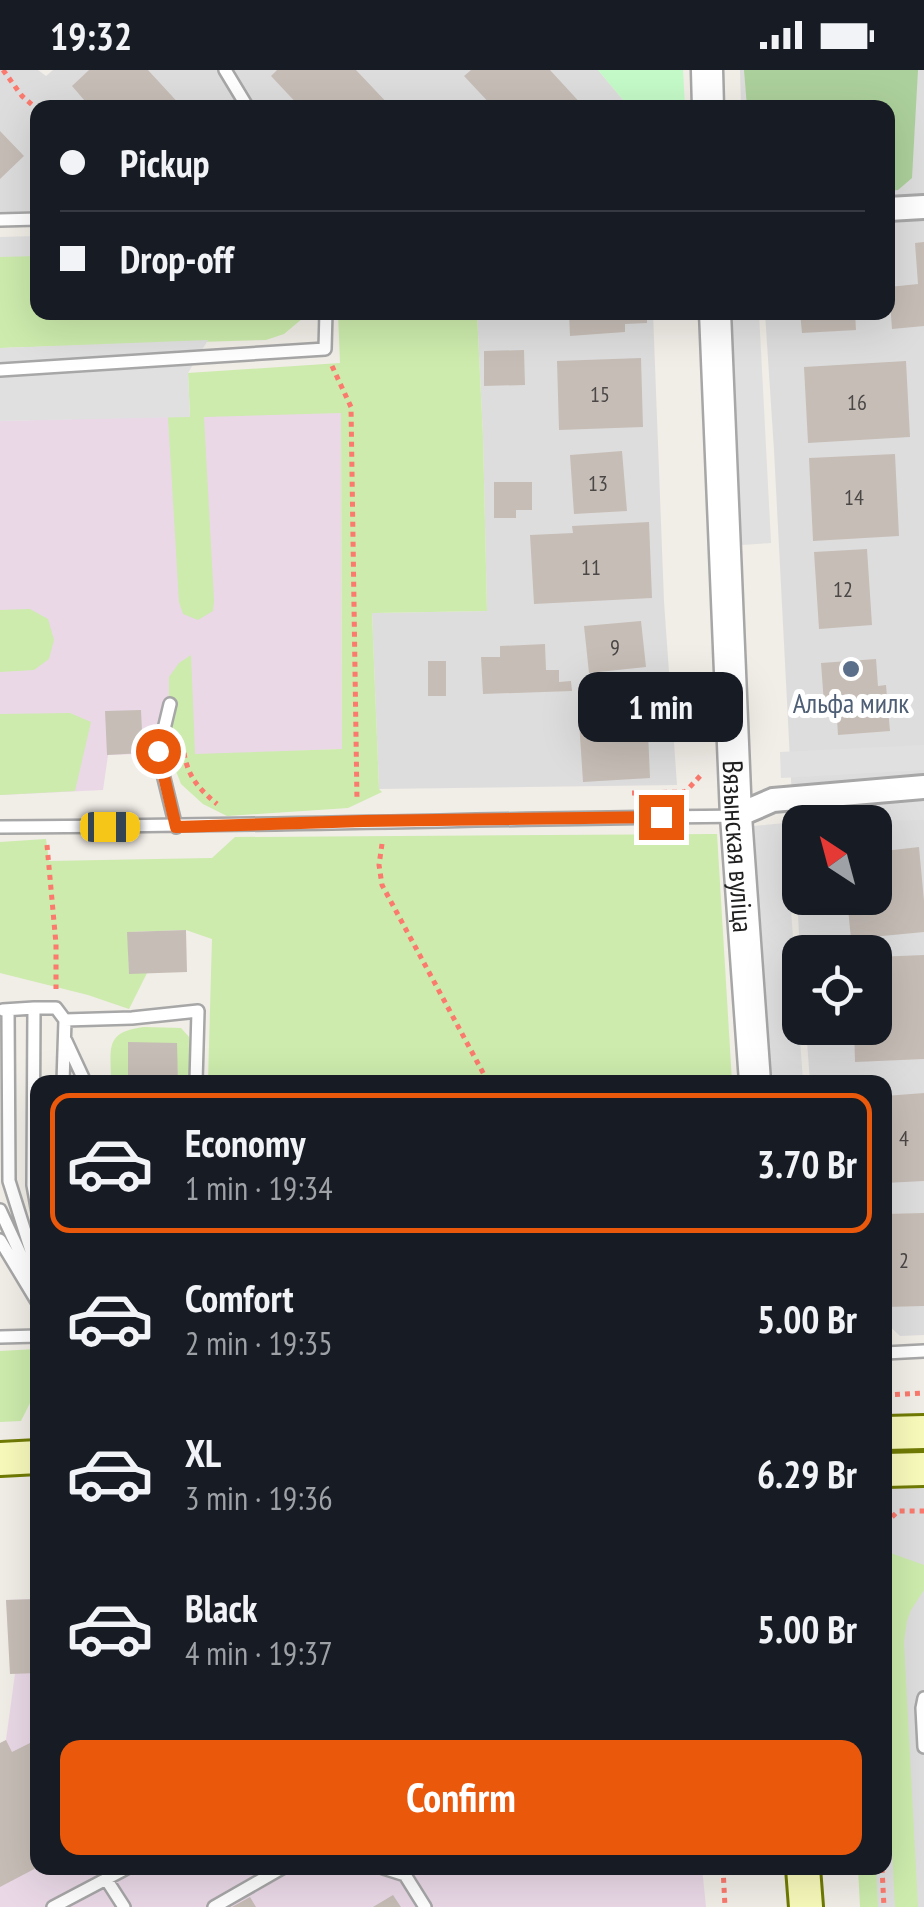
<!DOCTYPE html>
<html lang="en">
<head>
<meta charset="utf-8">
<style>
	body { margin:0; font-family:"PT Sans Narrow",sans-serif; background:#242831; color:#f1f3f6; height:100vh; display:flex; flex-direction:column; font-size:38px; white-space:nowrap }
	* { box-sizing:border-box; margin:0 }
	p { font-size:32px; color:#9ea1a6 }
	.icon { flex:none; width:55px; height:55px; fill:none; stroke:currentColor; stroke-width:2; stroke-linecap:round; stroke-linejoin:round }
	.map { position:relative; flex:1; overflow:hidden }
	.side { position:absolute; left:30px; top:1005px; width:862px; height:800px; display:flex; flex-direction:column; background:#171b24; border-radius:20px; box-shadow:0 10px 40px #0002 }
	.side>* { flex:none }
	.hud { position:absolute; left:30px; top:30px; width:865px; height:220px; border-radius:20px; box-shadow:0 10px 40px #0002; display:grid; align-content:center; height:220px; padding:0 30px; background:#171b24 }
	.needle { width:65px; rotate:324deg }
	.controls { position:absolute; left:782px; top:735px; display:grid; gap:20px }
	.controls a { display:grid; place-items:center; width:110px; height:110px; border-radius:20px; background:#171b24; box-shadow:0 10px 40px #0002; font-size:50px }
	.end { position:absolute; width:45px; height:45px; margin:-22px; border:12px solid #ea580c; background:#fff; box-shadow:0 0 0 5px #fff }
	.from { border-radius:50% }
	.bubble { position:absolute; height:70px; border-radius:20px; background:#171b24; box-shadow:0 10px 40px #0002; font-size:32px; font-weight:700; line-height:70px; text-align:center }
	.car { position:absolute; width:30px; height:60px; margin:-30px -15px; border-radius:12px; box-shadow:0 0 8px 2px #0007; background:linear-gradient(#f5c518 24%,#345 0 40%,#f5c518 0 76%,#345 0 86%,#f5c518 0) }
	.hud b { display:flex; align-items:center; gap:35px; height:95px; font-size:38px }
	.hud b+b { border-top:2px solid #363941 }
	.hud i { width:25px; height:25px; background:#f1f3f6 }
	ul { padding:18px 0 0; list-style:none }
	li { display:flex; align-items:center; gap:30px; height:140px; margin:0 20px 15px; padding:0 10px; border:5px solid transparent; border-radius:20px }
	li div { flex:1 }
	li b { display:block; font-size:38px }
	li em { font-style:normal; font-weight:700 }
	li.current { border-color:#ea580c }
	li>.icon { width:90px; height:90px; stroke-width:1.5 }
	.cta { display:flex; gap:20px; margin-top:auto; padding:20px 30px }
	.cta a { flex:1; height:115px; border-radius:20px; background:#ea580c; color:#fff; font-size:40px; font-weight:700; line-height:115px; text-align:center }
	.status { display:flex; justify-content:space-between; align-items:center; height:70px; padding:0 50px; background:#171b24; direction:ltr }
	.status svg { height:28px; fill:currentColor }
	.map>svg:first-child { display:block }
	.residential { fill:#dedddd; fill-rule:evenodd }
	.industrial { fill:#ead8e7 }
	.grass { fill:#ccebac }
	.forest { fill:#acd09b }
	.park { fill:#c4fac7 }
	.parking { fill:#e0e0e0 }
	.building { fill:#c6bdb6 }
	.lines { fill:none; stroke-linecap:round; stroke-linejoin:round }
	.service-casing { stroke:#a7a7a7; stroke-width:16 }
	.minor-casing { stroke:#a7a7a7; stroke-width:28 }
	.tertiary-casing { stroke:#a7a7a7; stroke-width:35 }
	.secondary-casing { stroke:#707b04; stroke-width:38 }
	.path { stroke:#fb796d; stroke-width:5; stroke-dasharray:5 5; stroke-linecap:butt }
	.service { stroke:#fff; stroke-width:11 }
	.minor { stroke:#fff; stroke-width:22 }
	.tertiary { stroke:#fff; stroke-width:30 }
	.secondary { stroke:#f8fabb; stroke-width:32 }
	.route { stroke:#ea580c; stroke-width:12 }
	.service-dot { fill:#5c6f8a; stroke:#fff; stroke-width:4 }
	.labels { text-anchor:middle; dominant-baseline:central; stroke-width:10; stroke-linejoin:round; paint-order:stroke }
	.number-label { font-size:22px; fill:#4a4746 }
	.service-label { font-size:28px; fill:#4e5e75; stroke:#fff }
	.street-label { font-size:28px; fill:#202020; stroke:#fff }
</style>
</head>
<body>
<div class="status"><b>19:32</b><svg viewBox="0 0 49 12"><path d="M0 12V9h3v3zM5 12V6h3v6zM10 12V3h3v9zM15 12V0h3v12zM26 1h20v11H26zM47 4h2v5h-2z"/></svg></div>
<div class="map">
<svg width="924" height="1837" viewBox="0 0 924 1837">
	<rect width="100%" height="100%" fill="#f1ede7"/>
	<path class="residential" d="M0 0H38L46 6 53 0H598L629 37 38 38 37 144 0 147Z
		M740 0H924V1265L900 1266 885 1252V1012H810L806 958H875V882L800 883 774 380 765 243 888 242V38L741 37ZM800 752H875V828H800Z
		M477 243H653L664 532 677 715 379 719 372 543 487 541 483 367Z
		M924 1416V1837H861L859 1798H885V1417Z"/>
	<path class="industrial" d="M341 342 342 679 195 685 169 683 108 685 103 720 0 725V351Z
		M37 1529 38 1798H702L706 1837H0V1673L6 1670 15 1604 6 1530Z"/>
	<path class="grass" d="M37 185 38 242 304 243 303 248 284 264 266 270 0 278V186Z
		M338 243H477L483 367 487 541 372 543 379 719 382 722 348 738 227 746 203 734 181 714 169 683V607L179 593 191 585 195 684 342 679 341 343 204 347 214 531 213 541 198 550 183 544 179 532 168 347H190L188 303 340 293Z
		M30 539 48 549 54 570 49 589 34 600 0 602V540Z
		M70 643 91 652 75 721 0 725V644Z
		M717 764 732 1012H208L212 869 186 860 128 862 129 903H147L129 939 88 925 0 903V772L46 769 49 791 212 788 235 767Z
		M144 957 181 958 189 967 193 1012H178L176 973H128V1012H111C111 978 104 962 144 957Z
		M37 1279V1319L21 1351 0 1352V1281Z
		M885 1481 924 1495V1520L911 1540 907 1551 904 1572 918 1837H895L885 1640Z
		M858 1798H876L878 1837H860Z"/>
	<path class="forest" d="M744 0H918L912 108 898 120 888 121V38L747 37Z"/>
	<path class="park" d="M598 0H683L685 37H629Z"/>
	<path class="parking" d="M37 166V186L0 187V167Z
		M729 243H759L771 473 741 475Z
		M208 270 188 303 190 347 0 351V278Z
		M924 675V700L781 708 780 682Z
		M924 731V750L802 752 801 737Z
		M785 753 803 1012H772L754 756Z"/>
	<path class="building" d="M89 0H148L183 38H91L72 16Z
		M277 0H356L392 38H301L271 6Z
		M471 0H550L585 38H494L464 6Z
		M0 61 24 86 0 109Z
		M924 172V256L892 259 889 217 918 214 915 173Z
		M569 242H647V253L625 254V262L570 266Z
		M800 242H855L856 260 802 263Z
		M524 280 525 315 484 316V281Z
		M641 288 643 357 559 360 557 291Z
		M906 291 910 367 808 373 804 297Z
		M622 381 627 441 574 444 570 385Z
		M895 384 899 466 813 471 809 388Z
		M494 412H532V440H516V448H494Z
		M649 452 652 528 534 534 530 465 573 463 572 456Z
		M867 479 872 555 819 559 814 482Z
		M641 551 646 597 589 603 584 556Z
		M545 574 546 600H559V612L571 611 572 621 483 624 481 587H500V576Z
		M876 589 878 616 886 615 890 661 838 665 836 634H824L821 593Z
		M428 591H446V626H428Z
		M629 633 630 663 648 662 650 708 583 712 578 636Z
		M141 640 143 683 107 685 105 641Z
		M919 777 924 831V862L851 869 847 828H875V782Z
		M186 860 187 902 129 904 127 862Z
		M924 885V989L855 992 854 958H875V887Z
		M128 972 177 973 178 1012H128Z
		M924 1023V1111L885 1113V1026Z
		M924 1143V1236L885 1237V1144Z
		M38 1529V1603L10 1604 6 1530Z
		M38 1669V1797L0 1817V1673L6 1670 12 1682Z
		M393 1825 401 1837H373Z
		M250 1827 256 1837H232Z"/>
	<g class="lines">
		<g class="service-casing">
			<path id="service" d="M225 0 248 38
				M0 150 38 149
				M0 300 325 279 326 242
				M170 634 158 684 176 757
				M0 757C245 756 490 749 736 746
				M34 938H56L65 950 63 1012
				M3 940 34 938 33 1115 38 1143
				M8 940 9 1111 38 1203
				M65 950 132 948 198 941 196 1012
				M66 971 85 1012
				M0 1140 38 1222
				M0 1170 38 1233
				M0 1267 38 1266
				M885 1283 924 1281
				M924 1628 922 1638 924 1677
				M383 1798 405 1805 425 1837
				M108 1806 106 1809 124 1837
				M53 1837 127 1798
				M214 1837 282 1798"/>
		</g>
		<g class="minor-casing">
			<path id="minor" d="M888 139 924 137
				M736 746 773 730 924 717"/>
		</g>
		<g class="tertiary-casing">
			<g id="tertiary">
				<path d="M707 0 708 38"/>
				<path id="s1" d="M715 242 736 746 755 1012"/>
			</g>
		</g>
		<g class="secondary-casing">
			<path id="secondary" d="M885 1363 924 1362
				M0 1389 38 1387
				M885 1400 924 1399
				M803 1798 806 1837"/>
		</g>
		<path class="path" d="M3 0 22 26 38 40
			M464 35 466 38
			M332 296 351 337 357 731
			M184 683C188 707 199 719 217 734
			M632 723 685 722 703 703
			M382 774 379 795 382 815 488 1012
			M47 775 56 874V919
			M885 1325 924 1323
			M885 1454 898 1441H924
			M723 1798 725 1837
			M882 1798 884 1837"/>
		<use href="#service" class="service"/>
		<use href="#minor" class="minor"/>
		<use href="#tertiary" class="tertiary"/>
		<use href="#secondary" class="secondary"/>
	</g>
	<g class="lines">
		<path class="route" d="M158 681 176 757 364 751 661 747"/>
	</g>
	<circle class="service-dot" cx="851" cy="599" r="10"/>
	<g class="labels">
		<g class="number-label">
			<text x="600" y="324">15</text>
			<text x="857" y="332">16</text>
			<text x="598" y="413">13</text>
			<text x="854" y="427">14</text>
			<text x="591" y="497">11</text>
			<text x="843" y="519">12</text>
			<text x="615" y="577">9</text>
			<text x="904" y="1068">4</text>
			<text x="904" y="1190">2</text>
		</g>
		<g class="service-label">
			<text x="851" y="632">Альфа милк</text>
		</g>
		<g class="street-label">
			<text stroke="none"><textPath href="#s1" startOffset="535">Вязынская вуліца</textPath></text>
		</g>
	</g>
</svg>
<div class="controls">
<a><svg class="needle" viewBox="-14 -14 28 28"><path d="M0-13l5 13h-10z" fill="#e53935"/><path d="M0 13l5-13h-10z" fill="#9ea1a6"/></svg></a>
<a><svg class="icon" aria-label="locate" viewBox="0 0 24 24"><circle cx="12" cy="12" r="6"/><path d="M12 2v4M12 18v4M2 12h4M18 12h4"/></svg></a>
</div>
<i class="end from" style="left:158px;top:681px"></i>
<i class="end" style="left:661px;top:747px"></i>
<div class="bubble" style="left:578px;top:602px;width:165px">1 min</div>
<i class="car" style="left:110px;top:757px;rotate:90deg"></i>
<div class="hud">
<b><i class="from"></i>Pickup</b>
<b><i></i>Drop-off</b>
</div>
<section class="side">
<ul>
<li class="current"><svg class="icon" aria-label="car" viewBox="0 0 24 24"><path d="M5 17H2v-5l4-1 3-4h7l3 4 3 1v5h-3M9 17h6M6 11h13"/><circle cx="7" cy="17" r="2"/><circle cx="17" cy="17" r="2"/></svg><div><b>Economy</b><p>1 min · 19:34</p></div><em>3.70 Br</em></li>
<li><svg class="icon" aria-label="car" viewBox="0 0 24 24"><path d="M5 17H2v-5l4-1 3-4h7l3 4 3 1v5h-3M9 17h6M6 11h13"/><circle cx="7" cy="17" r="2"/><circle cx="17" cy="17" r="2"/></svg><div><b>Comfort</b><p>2 min · 19:35</p></div><em>5.00 Br</em></li>
<li><svg class="icon" aria-label="car" viewBox="0 0 24 24"><path d="M5 17H2v-5l4-1 3-4h7l3 4 3 1v5h-3M9 17h6M6 11h13"/><circle cx="7" cy="17" r="2"/><circle cx="17" cy="17" r="2"/></svg><div><b>XL</b><p>3 min · 19:36</p></div><em>6.29 Br</em></li>
<li><svg class="icon" aria-label="car" viewBox="0 0 24 24"><path d="M5 17H2v-5l4-1 3-4h7l3 4 3 1v5h-3M9 17h6M6 11h13"/><circle cx="7" cy="17" r="2"/><circle cx="17" cy="17" r="2"/></svg><div><b>Black</b><p>4 min · 19:37</p></div><em>5.00 Br</em></li>
</ul>
<div class="cta"><a>Confirm</a></div>
</section>
</div>
</body>
</html>
